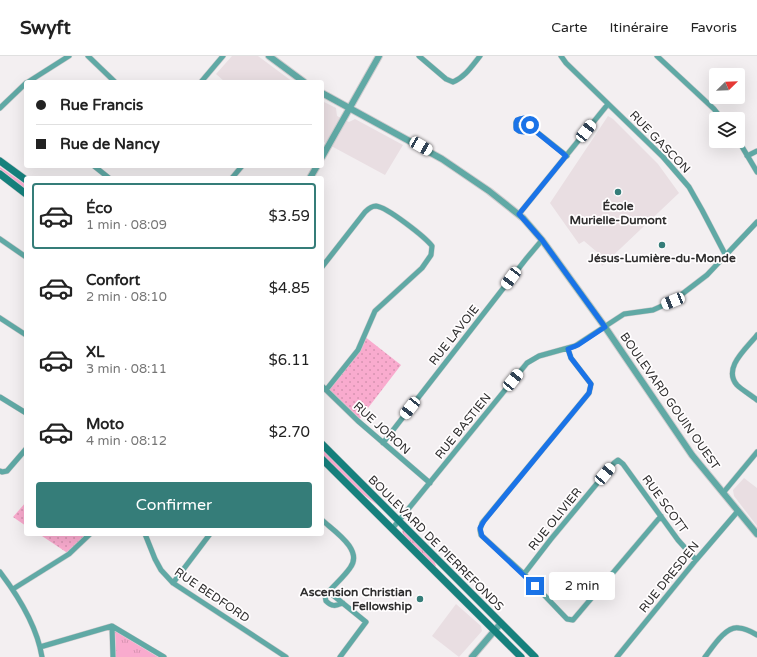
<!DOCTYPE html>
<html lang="fr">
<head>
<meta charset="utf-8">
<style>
	body { margin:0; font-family:"Varela Round",sans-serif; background:#f6f6f6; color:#222; height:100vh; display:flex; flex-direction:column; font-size:15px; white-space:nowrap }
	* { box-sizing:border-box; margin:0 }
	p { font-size:13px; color:#767676 }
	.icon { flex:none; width:22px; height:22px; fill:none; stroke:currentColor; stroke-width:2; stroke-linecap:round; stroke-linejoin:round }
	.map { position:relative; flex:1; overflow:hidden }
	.side { position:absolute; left:24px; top:120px; width:300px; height:360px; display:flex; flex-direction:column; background:#fff; border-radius:4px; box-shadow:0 4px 16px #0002 }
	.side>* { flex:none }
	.banner { position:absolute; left:24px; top:24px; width:300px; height:88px; border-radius:4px; box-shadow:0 4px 16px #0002; display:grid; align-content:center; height:88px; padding:0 12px; background:#fff }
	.needle { width:26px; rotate:67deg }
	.tools { position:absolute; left:709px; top:12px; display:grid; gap:8px }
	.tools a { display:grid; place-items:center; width:36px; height:36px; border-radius:4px; background:#fff; box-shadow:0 4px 16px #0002; font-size:20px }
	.end { position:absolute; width:18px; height:18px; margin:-9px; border:5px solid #1a73e8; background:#fff; box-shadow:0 0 0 2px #fff }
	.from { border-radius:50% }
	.bubble { position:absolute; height:28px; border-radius:4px; background:#fff; box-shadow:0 4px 16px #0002; font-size:13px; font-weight:600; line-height:28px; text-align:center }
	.car { position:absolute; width:12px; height:24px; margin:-12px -6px; border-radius:5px; box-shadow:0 0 3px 1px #0007; background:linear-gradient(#fff 24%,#345 0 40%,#fff 0 76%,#345 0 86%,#fff 0) }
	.banner b { display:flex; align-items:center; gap:14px; height:38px; font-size:15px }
	.banner b+b { border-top:1px solid #e0e0e0 }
	.banner i { width:10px; height:10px; background:#222 }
	ul { padding:7px 0 0; list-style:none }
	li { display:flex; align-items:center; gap:12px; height:66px; margin:0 8px 6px; padding:0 4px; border:2px solid transparent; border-radius:4px }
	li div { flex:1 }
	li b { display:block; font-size:15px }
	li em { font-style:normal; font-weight:600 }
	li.on { border-color:#357d79 }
	li>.icon { width:36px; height:36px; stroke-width:1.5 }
	.primary-button { display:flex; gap:8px; margin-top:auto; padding:8px 12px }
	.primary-button a { flex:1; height:46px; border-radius:4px; background:#357d79; color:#fff; font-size:16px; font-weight:600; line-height:46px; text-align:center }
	header { display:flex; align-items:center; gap:24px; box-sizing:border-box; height:56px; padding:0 20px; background:#fff; border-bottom:1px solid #e0e0e0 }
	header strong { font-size:19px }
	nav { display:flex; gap:22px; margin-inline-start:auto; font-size:14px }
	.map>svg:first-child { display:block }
	.built { fill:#e9dee2 }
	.grass { fill:url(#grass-tufts) }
	.park { fill:url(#park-dots) }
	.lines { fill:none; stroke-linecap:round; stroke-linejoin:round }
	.minor-casing { stroke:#d0ccce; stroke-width:6 }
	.tertiary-casing { stroke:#d0ccce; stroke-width:8 }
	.secondary-casing { stroke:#d0ccce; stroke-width:8 }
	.minor { stroke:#60a9a5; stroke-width:5 }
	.tertiary { stroke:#60a9a5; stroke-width:6 }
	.secondary { stroke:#16817d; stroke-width:7 }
	.route { stroke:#1a73e8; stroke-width:5 }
	.poi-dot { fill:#357d79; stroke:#fffdfe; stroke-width:1.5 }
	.labels { text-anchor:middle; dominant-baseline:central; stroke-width:3.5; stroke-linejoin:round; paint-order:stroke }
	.street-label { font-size:12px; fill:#2f2e2e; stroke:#fffdfe }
	.poi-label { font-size:12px; font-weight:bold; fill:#2f2e2e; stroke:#fffdfe }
</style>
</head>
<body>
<header>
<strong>Swyft</strong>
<nav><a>Carte</a><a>Itinéraire</a><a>Favoris</a></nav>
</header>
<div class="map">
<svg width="757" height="601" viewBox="0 0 757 601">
	<defs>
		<pattern id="grass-tufts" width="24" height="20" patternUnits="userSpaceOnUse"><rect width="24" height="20" fill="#f9abce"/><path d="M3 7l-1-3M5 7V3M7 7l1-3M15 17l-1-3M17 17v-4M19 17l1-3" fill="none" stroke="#d693b1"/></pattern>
		<pattern id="park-dots" width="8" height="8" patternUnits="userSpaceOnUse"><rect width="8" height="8" fill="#f9abce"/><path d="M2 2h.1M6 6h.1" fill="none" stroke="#d693b1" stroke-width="1.8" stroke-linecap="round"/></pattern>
	</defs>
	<rect width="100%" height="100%" fill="#f3eff1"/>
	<path class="built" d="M232 0H258L293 26H225L216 18Z
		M322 45 336 52 337 60 349 66 355 63 403 89 385 119 322 85Z
		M608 60 613 63 658 108 679 137 602 210 597 196 584 185 579 188 550 147Z
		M744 422 757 432V470L734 440 733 434Z
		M456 548 481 570 482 575 459 601 432 580Z"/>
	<path class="grass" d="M0 111 26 129V133L0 113Z
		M322 393 379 450 361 437 322 398Z
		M403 474 434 505 436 510 435 511 404 480 402 475Z
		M115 575 158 601H116Z"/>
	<path class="park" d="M364 280 401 309 358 365 326 334 358 294Z
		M26 446V470L13 461Z
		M39 478H90L69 498Z"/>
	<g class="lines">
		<g class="minor-casing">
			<path id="minor" d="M88 0 115 26
				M419 0 446 23 453 26C465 21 472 10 480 0
				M561 0 566 7 663 101 689 131 702 154 726 200
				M657 0 714 53 722 63
				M28 26 69 0
				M201 26 223 0
				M0 52 26 27
				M534 74 530 76 519 75 516 71V66L520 63H525L533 73 567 100
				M738 84 757 116
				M747 100 757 95
				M94 110 109 122
				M232 122 242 110
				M519 158 608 48
				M0 183 26 201
				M322 211 365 156C368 153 371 150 376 150 387 151 425 181 432 190L431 199 422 212 375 255 358 294 326 334
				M0 262 26 279
				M757 279C747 292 722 312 737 329 742 334 751 339 757 344
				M568 293 571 302 591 328 589 337 482 467 480 474 481 479 524 518 567 563 573 564 661 460
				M322 330 358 365 430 427
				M0 341 26 357
				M383 387 526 203 542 184
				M0 415 2 416 7 415 26 393
				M723 437 757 396
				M322 464C334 475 364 494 350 512 343 522 333 530 325 540L326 545C332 551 335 550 343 547
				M392 473 527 307 539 300 575 290 624 258 653 254 673 245 707 219 757 166
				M145 478 155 503 161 514 173 527 286 601
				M0 516C19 541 37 570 42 601
				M524 518 551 483 614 407 618 404 623 408 678 484 696 504
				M173 527 210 478
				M13 533 69 498 90 478
				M329 536 366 566 340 601
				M112 570 113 601
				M40 591 112 570 164 601
				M617 601 696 504 738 455
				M705 601C712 592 726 569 739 572 745 572 752 576 757 579"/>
		</g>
		<g class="tertiary-casing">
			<path id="tertiary" d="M269 0 304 26
				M322 37 442 103 489 135 523 162 542 184 605 271 692 399 757 478
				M322 101 379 0
				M310 122 317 110
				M472 601 501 567"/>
		</g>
		<g class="secondary-casing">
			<path id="secondary" d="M0 105 26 124
				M0 118 26 138
				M322 388 535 601
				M322 403 521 601"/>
		</g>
		<use href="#minor" class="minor"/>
		<use href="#tertiary" class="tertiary"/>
		<use href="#secondary" class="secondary"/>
	</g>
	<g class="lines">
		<path class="route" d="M530 69 524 62 517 64 516 67V73C520 77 529 77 534 74L566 100 519 158 542 184 605 271 578 289 568 293 571 302 591 328 589 337 484 465 480 472 482 480 535 530"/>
	</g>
	<g class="poi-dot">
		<circle cx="618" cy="136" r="4"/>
		<circle cx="662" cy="189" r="4"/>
		<circle cx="420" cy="543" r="4"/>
	</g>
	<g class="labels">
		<g class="street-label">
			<text transform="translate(660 86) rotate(46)">RUE GASCON</text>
			<text transform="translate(454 279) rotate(-52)">RUE LAVOIE</text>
			<text transform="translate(670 345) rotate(55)">BOULEVARD GOUIN OUEST</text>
			<text transform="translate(463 370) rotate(-51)">RUE BASTIEN</text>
			<text transform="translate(382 372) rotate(42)">RUE JORON</text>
			<text transform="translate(665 448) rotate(54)">RUE SCOTT</text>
			<text transform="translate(555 463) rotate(-51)">RUE OLIVIER</text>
			<text transform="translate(436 487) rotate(45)">BOULEVARD DE PIERREFONDS</text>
			<text transform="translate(669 521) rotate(-51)">RUE DRESDEN</text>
			<text transform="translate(212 539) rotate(34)">RUE BEDFORD</text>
		</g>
		<g class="poi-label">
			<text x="618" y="150">École<tspan x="618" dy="14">Murielle-Dumont</tspan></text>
			<text x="662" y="202">Jésus-Lumière-du-Monde</text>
			<text x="412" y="536" text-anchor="end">Ascension Christian<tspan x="412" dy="14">Fellowship</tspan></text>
		</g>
	</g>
</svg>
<div class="tools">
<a><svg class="needle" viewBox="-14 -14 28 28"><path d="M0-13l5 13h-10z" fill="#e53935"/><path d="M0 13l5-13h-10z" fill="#767676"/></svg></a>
<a><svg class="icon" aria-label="layers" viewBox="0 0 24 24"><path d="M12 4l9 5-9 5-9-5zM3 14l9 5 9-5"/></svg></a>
</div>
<i class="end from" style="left:530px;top:69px"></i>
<i class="end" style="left:535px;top:530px"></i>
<div class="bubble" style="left:549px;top:516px;width:66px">2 min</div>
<i class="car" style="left:586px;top:75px;rotate:38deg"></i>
<i class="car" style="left:421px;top:90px;rotate:120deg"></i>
<i class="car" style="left:511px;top:222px;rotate:217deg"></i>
<i class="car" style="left:673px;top:245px;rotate:248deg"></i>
<i class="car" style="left:513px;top:324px;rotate:39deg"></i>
<i class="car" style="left:410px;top:352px;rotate:218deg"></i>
<i class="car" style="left:605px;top:418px;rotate:40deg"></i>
<div class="banner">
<b><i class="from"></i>Rue Francis</b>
<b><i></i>Rue de Nancy</b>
</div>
<section class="side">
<ul>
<li class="on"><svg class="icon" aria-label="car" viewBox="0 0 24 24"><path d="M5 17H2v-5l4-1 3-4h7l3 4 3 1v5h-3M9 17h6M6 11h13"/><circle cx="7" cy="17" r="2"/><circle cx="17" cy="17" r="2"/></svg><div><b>Éco</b><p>1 min · 08:09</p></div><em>$3.59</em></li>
<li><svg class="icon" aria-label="car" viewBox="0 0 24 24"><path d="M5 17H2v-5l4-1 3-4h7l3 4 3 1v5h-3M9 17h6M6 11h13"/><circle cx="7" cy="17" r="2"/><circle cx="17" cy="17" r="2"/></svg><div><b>Confort</b><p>2 min · 08:10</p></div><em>$4.85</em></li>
<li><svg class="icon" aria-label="car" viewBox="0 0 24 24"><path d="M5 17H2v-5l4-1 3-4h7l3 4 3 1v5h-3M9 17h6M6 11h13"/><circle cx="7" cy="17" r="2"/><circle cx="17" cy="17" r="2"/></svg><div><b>XL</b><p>3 min · 08:11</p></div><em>$6.11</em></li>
<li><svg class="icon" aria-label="car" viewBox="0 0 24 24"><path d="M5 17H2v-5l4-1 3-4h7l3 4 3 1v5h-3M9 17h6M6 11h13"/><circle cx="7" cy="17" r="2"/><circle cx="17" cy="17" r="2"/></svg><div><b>Moto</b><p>4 min · 08:12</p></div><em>$2.70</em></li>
</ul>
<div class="primary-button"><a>Confirmer</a></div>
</section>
</div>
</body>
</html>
